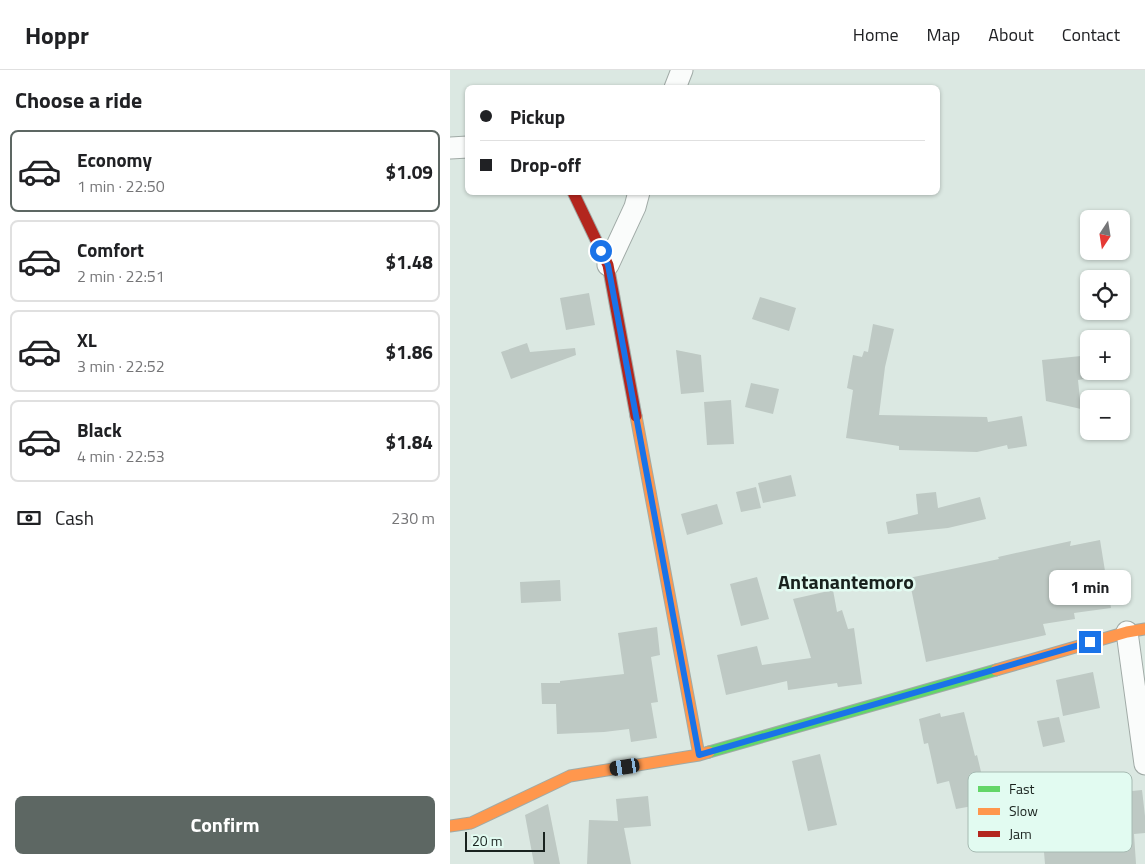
<!DOCTYPE html>
<html lang="en">
<head>
<meta charset="utf-8">
<style>
	body { margin:0; font-family:"Titillium Web",sans-serif; background:#f2f2f2; color:#202124; height:100vh; display:flex; flex-direction:column; font-size:19px; white-space:nowrap }
	* { box-sizing:border-box; margin:0 }
	p { font-size:16px; color:#757577 }
	.icon { flex:none; width:28px; height:28px; fill:none; stroke:currentColor; stroke-width:2; stroke-linecap:round; stroke-linejoin:round }
	.map { position:relative; flex:1; overflow:hidden }
	.panel { display:flex; flex-direction:column; background:#fff; width:450px }
	.panel>* { flex:none }
	.top-card { position:absolute; left:15px; top:15px; width:475px; height:110px; border-radius:8px; box-shadow:0 1px 4px #0004; display:grid; align-content:center; height:110px; padding:0 15px; background:#fff }
	.needle { width:32px; rotate:192deg }
	.buttons { position:absolute; left:630px; top:140px; display:grid; gap:10px }
	.buttons a { display:grid; place-items:center; width:50px; height:50px; border-radius:8px; background:#fff; box-shadow:0 1px 4px #0004; font-size:25px }
	.scale { position:absolute; left:15px; bottom:12px; width:80px; box-sizing:border-box; padding-left:5px; border:2px solid #19221e; border-top:0; font-size:14px; line-height:18px; white-space:nowrap; color:#19221e; -webkit-text-stroke:4px #e2fbf1; paint-order:stroke }
	.end { position:absolute; width:22px; height:22px; margin:-11px; border:6px solid #1a73e8; background:#fff; box-shadow:0 0 0 2px #fff }
	.from { border-radius:50% }
	.bubble { position:absolute; height:35px; border-radius:8px; background:#fff; box-shadow:0 1px 4px #0004; font-size:16px; font-weight:700; line-height:35px; text-align:center }
	.car { position:absolute; width:15px; height:30px; margin:-15px -8px; border-radius:6px; box-shadow:0 0 4px 1px #0007; background:linear-gradient(#222 24%,#8ab4d8 0 40%,#222 0 76%,#8ab4d8 0 86%,#222 0) }
	.top-card b { display:flex; align-items:center; gap:18px; height:48px; font-size:19px }
	.top-card b+b { border-top:1px solid #e0e0e0 }
	.top-card i { width:12px; height:12px; background:#202124 }
	ul { padding:0; list-style:none }
	li { display:flex; align-items:center; gap:15px; height:82px; margin:0 10px 8px; padding:0 5px; border:2px solid #e0e0e0; border-radius:8px }
	li div { flex:1 }
	li b { display:block; font-size:19px }
	li em { font-style:normal; font-weight:700 }
	li.current { border-color:#5d6763 }
	li>.icon { width:45px; height:45px; stroke-width:1.5 }
	h2 { padding:0 15px; font-size:22px; line-height:60px }
	.pay { display:flex; align-items:center; gap:12px; height:55px; padding:0 15px; font-size:19px }
	.pay p { margin-inline-start:auto }
	.primary-button { display:flex; gap:10px; margin-top:auto; padding:10px 15px }
	.primary-button a { flex:1; height:58px; border-radius:8px; background:#5d6763; color:#fff; font-size:20px; font-weight:700; line-height:58px; text-align:center }
	header { display:flex; align-items:center; gap:30px; box-sizing:border-box; height:70px; padding:0 25px; background:#fff; border-bottom:1px solid #e0e0e0 }
	header strong { font-size:24px }
	nav { display:flex; gap:28px; margin-inline-start:auto; font-size:18px }
	main { display:flex; flex:1; min-height:0 }
	.map>svg:first-child { display:block }
	.building { fill:#bec9c4 }
	.lines { fill:none; stroke-linecap:round; stroke-linejoin:round }
	.street-casing { stroke:#a0aaa6; stroke-width:23 }
	.fast-casing { stroke:#a0aaa6; stroke-width:13 }
	.slow-casing { stroke:#a0aaa6; stroke-width:13 }
	.jam-casing { stroke:#a0aaa6; stroke-width:13 }
	.street { stroke:#fafcfb; stroke-width:21 }
	.fast { stroke:#63d668; stroke-width:11 }
	.slow { stroke:#ff974d; stroke-width:11 }
	.jam { stroke:#b3261e; stroke-width:11 }
	.route { stroke:#1a73e8; stroke-width:6 }
	.labels { text-anchor:middle; dominant-baseline:central; stroke-width:5; stroke-linejoin:round; paint-order:stroke }
	.district-label { font-size:20px; font-weight:bold; fill:#19221e; stroke:#e2fbf1 }
	.key { fill:#e2fbf1; stroke:#a6bab2; stroke-width:1 }
	.key-label { font-size:14px; fill:#19221e }
</style>
</head>
<body>
<header>
<strong>Hoppr</strong>
<nav><a>Home</a><a>Map</a><a>About</a><a>Contact</a></nav>
</header>
<main>
<section class="panel">
<h2>Choose a ride</h2>
<ul>
<li class="current"><svg class="icon" aria-label="car" viewBox="0 0 24 24"><path d="M5 17H2v-5l4-1 3-4h7l3 4 3 1v5h-3M9 17h6M6 11h13"/><circle cx="7" cy="17" r="2"/><circle cx="17" cy="17" r="2"/></svg><div><b>Economy</b><p>1 min · 22:50</p></div><em>$1.09</em></li>
<li><svg class="icon" aria-label="car" viewBox="0 0 24 24"><path d="M5 17H2v-5l4-1 3-4h7l3 4 3 1v5h-3M9 17h6M6 11h13"/><circle cx="7" cy="17" r="2"/><circle cx="17" cy="17" r="2"/></svg><div><b>Comfort</b><p>2 min · 22:51</p></div><em>$1.48</em></li>
<li><svg class="icon" aria-label="car" viewBox="0 0 24 24"><path d="M5 17H2v-5l4-1 3-4h7l3 4 3 1v5h-3M9 17h6M6 11h13"/><circle cx="7" cy="17" r="2"/><circle cx="17" cy="17" r="2"/></svg><div><b>XL</b><p>3 min · 22:52</p></div><em>$1.86</em></li>
<li><svg class="icon" aria-label="car" viewBox="0 0 24 24"><path d="M5 17H2v-5l4-1 3-4h7l3 4 3 1v5h-3M9 17h6M6 11h13"/><circle cx="7" cy="17" r="2"/><circle cx="17" cy="17" r="2"/></svg><div><b>Black</b><p>4 min · 22:53</p></div><em>$1.84</em></li>
</ul>
<div class="pay"><svg class="icon" aria-label="cash" viewBox="0 0 24 24"><path d="M3 7h18v10H3z"/><circle cx="12" cy="12" r="2"/></svg>Cash<p>230 m</p></div>
<div class="primary-button"><a>Confirm</a></div>
</section>
<div class="map">
<svg width="695" height="794" viewBox="0 0 695 794">
	<rect width="100%" height="100%" fill="#dbe8e2"/>
	<path class="building" d="M139 223 145 255 116 260 110 228Z
		M310 227 346 238 339 261 302 249Z
		M423 254 444 259 435 297 429 345 537 347 538 352 572 346 577 376 558 379 557 375 527 382 449 380V376L396 368 403 320 397 318 403 285 412 287 414 281 418 282Z
		M77 273 80 282 125 278 126 285 61 309 51 282Z
		M226 280 251 285 254 322 231 324Z
		M631 286 634 309 628 310 631 339 596 331 592 290Z
		M301 313 329 319 323 344 295 337Z
		M281 330 284 374 257 375 254 332Z
		M341 405 346 426 313 433 308 413Z
		M306 417 311 438 291 442 286 422Z
		M486 422 488 438 530 427 536 449 498 458 438 464 436 452 468 444 466 424Z
		M267 434 273 454 237 465 231 444Z
		M650 470 661 538 624 543 625 549 593 554 596 565 476 592 459 508 549 489 548 487 621 471 620 476Z
		M307 507 319 549 291 556 280 514Z
		M110 510 111 531 71 533 70 512Z
		M383 520 387 542 392 540 398 559 404 558 412 614 388 617 387 613 338 620 337 611 276 625 267 585 307 576 312 595 361 588 343 529Z
		M207 557 210 585 201 587 208 632 201 633 207 668 181 672 179 659 154 662 107 664 106 634H92L91 613H110V611L174 604 168 563Z
		M643 602 650 638 613 646 606 610Z
		M514 642 525 686 527 685 532 706 521 708 528 735 506 739 499 711 487 714 478 673 474 674 469 649 490 643 491 647Z
		M609 647 615 672 593 677 587 651Z
		M370 684 387 755 358 761 342 691Z
		M692 720 695 746V763L684 764 686 794H595L594 782 652 773 656 753 652 724Z
		M198 726 201 756 174 758 181 794H137L139 750 168 751 166 729Z
		M98 734 110 794H84L75 745Z"/>
	<g class="lines">
		<g class="street-casing">
			<path id="street" d="M225 18 232 0
				M0 78 18 77
				M158 195 185 137 189 122
				M677 562 695 694"/>
		</g>
		<g class="fast-casing">
			<path id="fast" d="M259 682 546 600"/>
		</g>
		<g class="slow-casing">
			<path id="slow" d="M186 346 249 685 259 682
				M546 600 677 562 695 559
				M0 756 21 753 120 706 249 685"/>
		</g>
		<g class="jam-casing">
			<path id="jam" d="M123 122 158 195 186 346"/>
		</g>
		<use href="#street" class="street"/>
		<use href="#fast" class="fast"/>
		<use href="#slow" class="slow"/>
		<use href="#jam" class="jam"/>
	</g>
	<g class="lines">
		<path class="route" d="M151 181 158 195 249 685 640 572"/>
	</g>
	<g class="labels">
		<g class="district-label">
			<text x="396" y="511">Antanantemoro</text>
		</g>
	</g>
	<rect x="518" y="702" width="164" height="80" rx="8" class="key"/>
	<rect x="528" y="716" width="22" height="6" fill="#63d668"/>
	<rect x="528" y="738" width="22" height="7" fill="#ff974d"/>
	<rect x="528" y="761" width="22" height="6" fill="#b3261e"/>
	<g class="key-label">
		<text x="559" y="724">Fast</text>
		<text x="559" y="746">Slow</text>
		<text x="559" y="769">Jam</text>
	</g>
</svg>
<div class="buttons">
<a><svg class="needle" viewBox="-14 -14 28 28"><path d="M0-13l5 13h-10z" fill="#e53935"/><path d="M0 13l5-13h-10z" fill="#757577"/></svg></a>
<a><svg class="icon" aria-label="locate" viewBox="0 0 24 24"><circle cx="12" cy="12" r="6"/><path d="M12 2v4M12 18v4M2 12h4M18 12h4"/></svg></a>
<a>+</a>
<a>−</a>
</div>
<div class="scale">20 m</div>
<i class="end from" style="left:151px;top:181px"></i>
<i class="end" style="left:640px;top:572px"></i>
<div class="bubble" style="left:599px;top:500px;width:82px">1 min</div>
<i class="car" style="left:175px;top:697px;rotate:261deg"></i>
<div class="top-card">
<b><i class="from"></i>Pickup</b>
<b><i></i>Drop-off</b>
</div>
</div>
</main>
</body>
</html>
